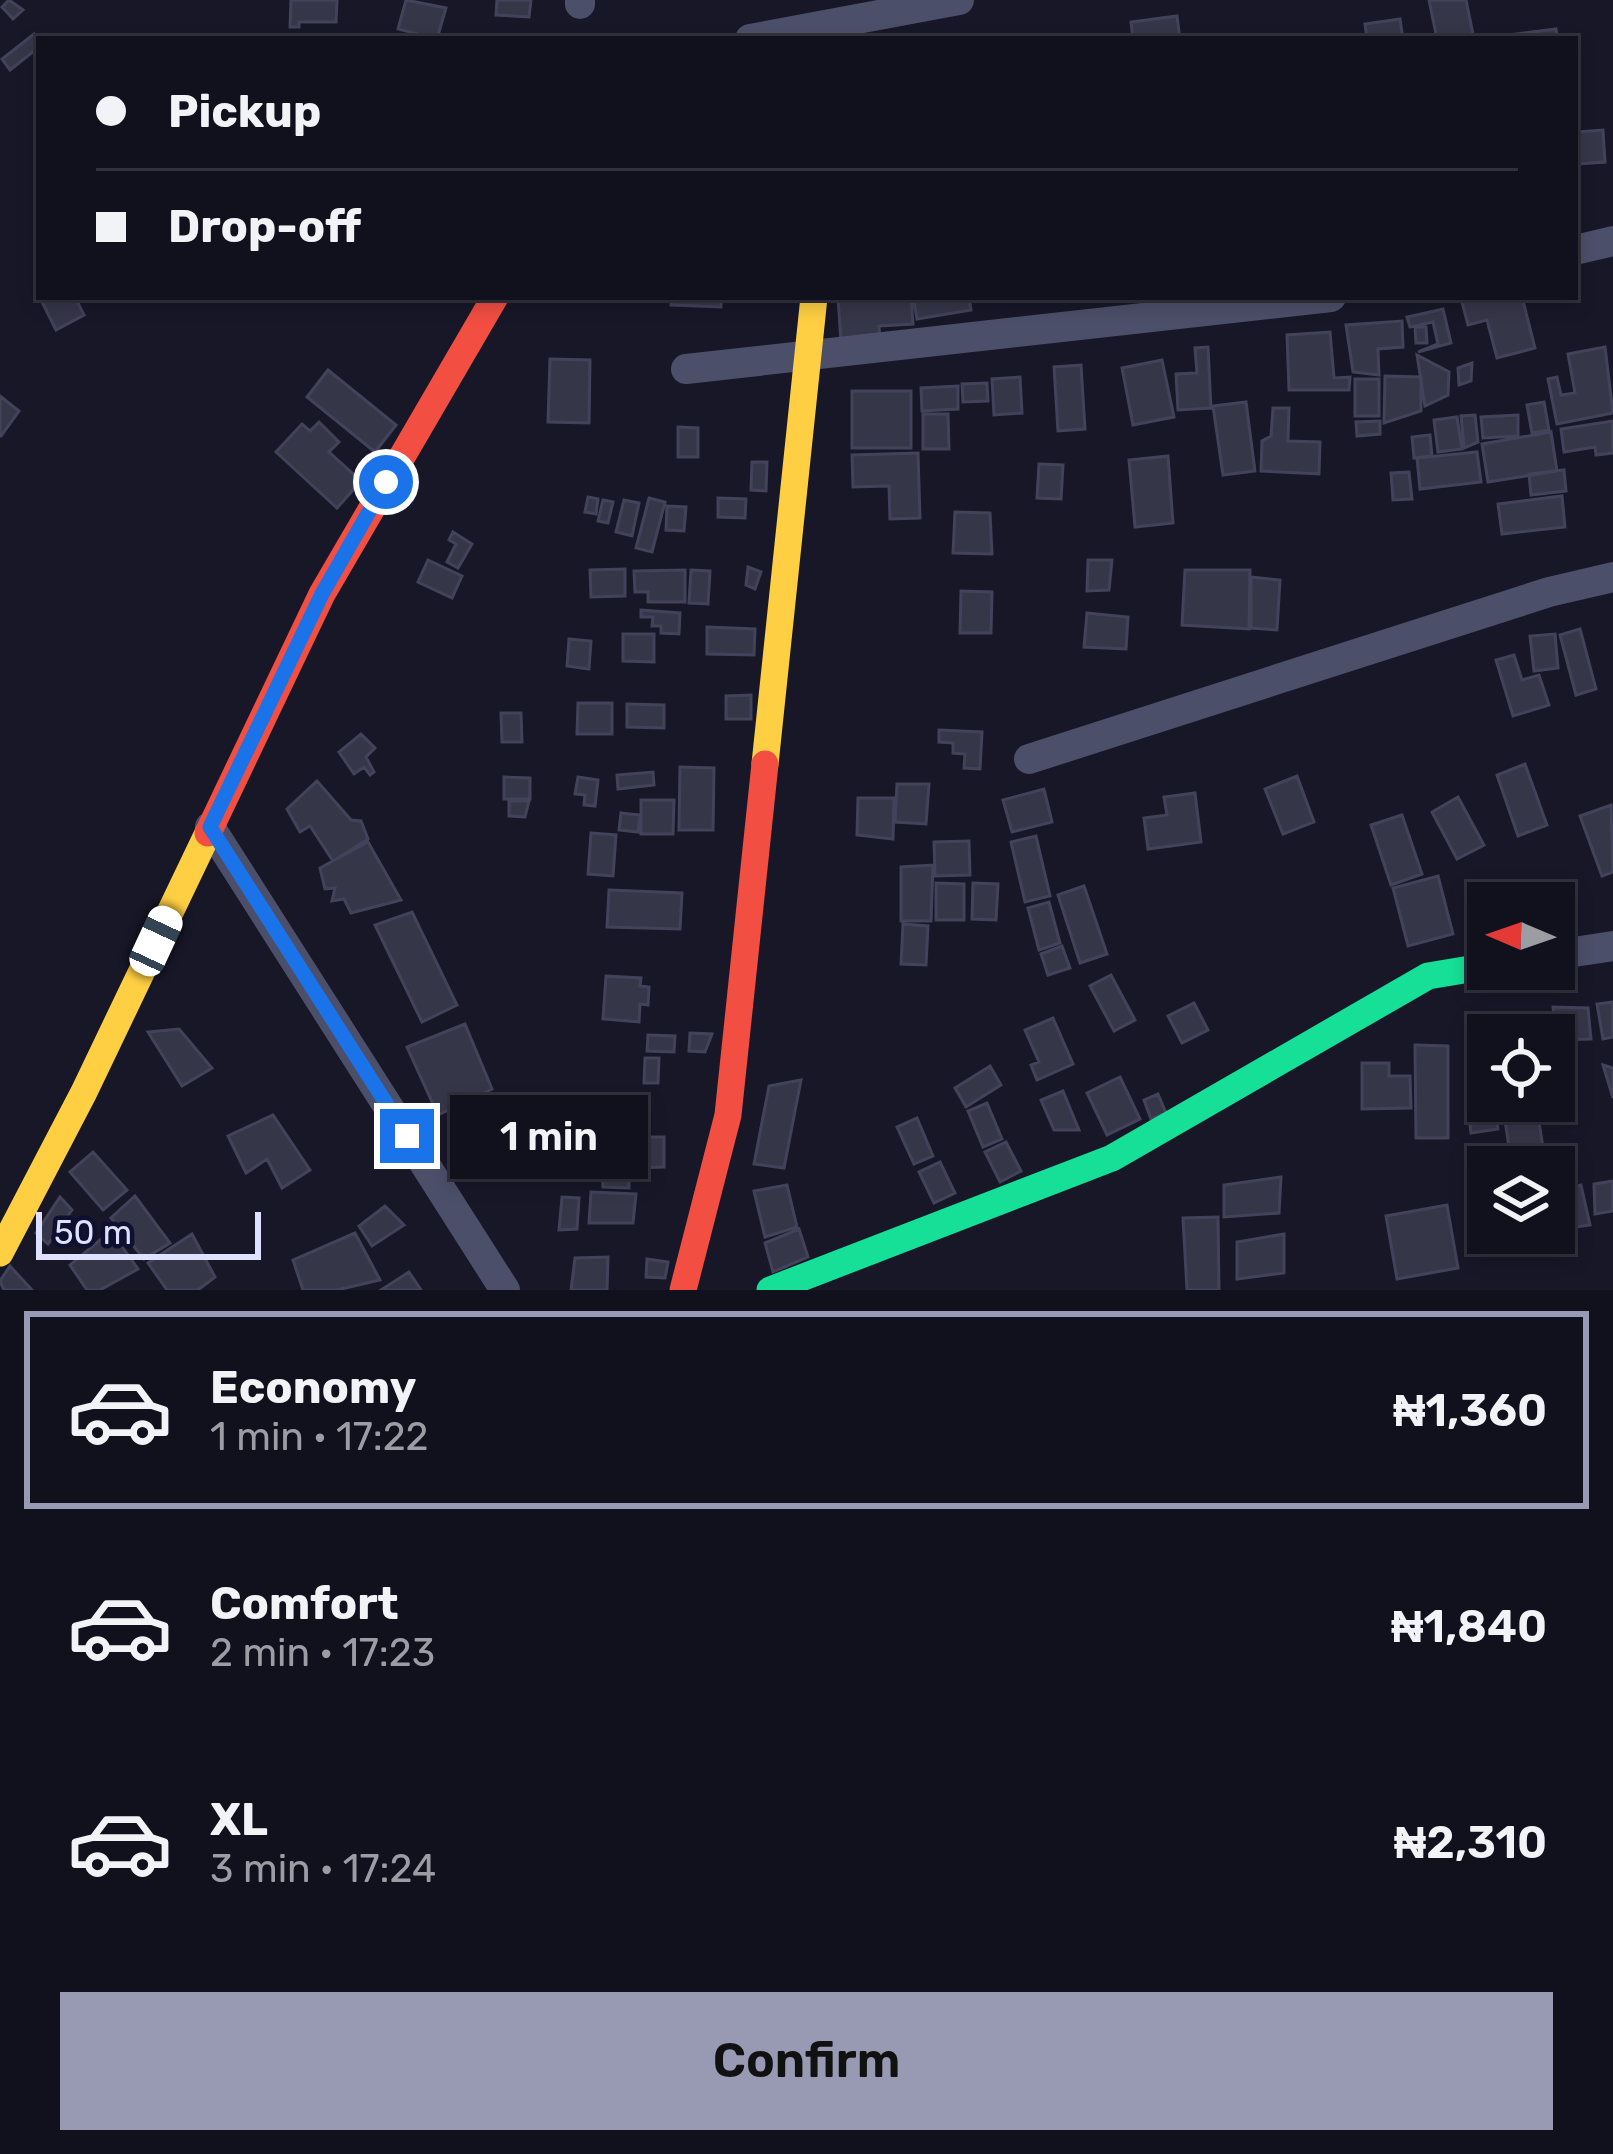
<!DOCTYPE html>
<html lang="en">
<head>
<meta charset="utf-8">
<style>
	body { margin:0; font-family:Rubik,sans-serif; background:#1e1f2b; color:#f1f3f6; height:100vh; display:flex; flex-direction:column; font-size:45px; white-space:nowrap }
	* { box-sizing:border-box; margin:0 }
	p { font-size:39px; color:#9c9da4 }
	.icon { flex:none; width:66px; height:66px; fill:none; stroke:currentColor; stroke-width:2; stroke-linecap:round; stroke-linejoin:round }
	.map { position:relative; height:1290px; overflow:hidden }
	.side { display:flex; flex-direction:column; background:#11111e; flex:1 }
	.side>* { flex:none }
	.guide { position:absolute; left:36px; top:36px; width:1542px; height:264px; border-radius:0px; box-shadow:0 6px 18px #0003,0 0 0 3px #30313c; display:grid; align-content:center; height:264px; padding:0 60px; background:#11111e }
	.needle { width:78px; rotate:272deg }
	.controls { position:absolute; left:1467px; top:882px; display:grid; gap:24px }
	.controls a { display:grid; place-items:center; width:108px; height:108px; border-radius:0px; background:#11111e; box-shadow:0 6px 18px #0003,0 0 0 3px #30313c; font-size:60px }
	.scale { position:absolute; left:36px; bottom:30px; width:225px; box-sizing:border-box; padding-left:12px; border:6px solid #dee1ff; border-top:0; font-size:33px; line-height:42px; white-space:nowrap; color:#dee1ff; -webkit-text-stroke:9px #0f1030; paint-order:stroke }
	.end { position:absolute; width:54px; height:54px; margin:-27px; border:15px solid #1a73e8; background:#fff; box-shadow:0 0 0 6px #fff }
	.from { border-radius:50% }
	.bubble { position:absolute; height:84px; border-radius:0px; background:#11111e; box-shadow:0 6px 18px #0003,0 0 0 3px #30313c; font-size:39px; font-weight:600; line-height:84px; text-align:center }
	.car { position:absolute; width:36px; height:72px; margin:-36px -18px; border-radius:15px; box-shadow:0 0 9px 3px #0007; background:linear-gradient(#fff 24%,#345 0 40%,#fff 0 76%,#345 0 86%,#fff 0) }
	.guide b { display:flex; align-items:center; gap:42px; height:114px; font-size:45px }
	.guide b+b { border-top:3px solid #30313c }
	.guide i { width:30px; height:30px; background:#f1f3f6 }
	ul { padding:21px 0 0; list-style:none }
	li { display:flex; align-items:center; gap:36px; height:198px; margin:0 24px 18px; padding:0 36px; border:6px solid transparent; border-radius:0px }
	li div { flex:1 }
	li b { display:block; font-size:45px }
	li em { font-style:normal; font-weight:600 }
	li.on { border-color:#989ab4 }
	li>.icon { width:108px; height:108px; stroke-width:1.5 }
	.cta { display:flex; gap:24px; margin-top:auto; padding:24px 60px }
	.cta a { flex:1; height:138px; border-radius:0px; background:#989ab4; color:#111; font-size:48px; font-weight:600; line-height:138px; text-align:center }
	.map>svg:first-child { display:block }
	.building { fill:#363649; stroke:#42435b; stroke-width:3 }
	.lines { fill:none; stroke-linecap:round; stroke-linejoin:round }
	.street { stroke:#4c4f69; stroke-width:30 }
	.fast { stroke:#16e098; stroke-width:27 }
	.slow { stroke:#ffcf43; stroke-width:27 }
	.jam { stroke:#f24e42; stroke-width:27 }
	.route { stroke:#1a73e8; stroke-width:15 }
</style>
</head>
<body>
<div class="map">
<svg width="1613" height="1290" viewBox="0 0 1613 1290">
	<rect width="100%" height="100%" fill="#171728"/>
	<path class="building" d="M9 0 23 10 13 19 2 7Z
		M291 0H337L336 22H299V27H290Z
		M406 0 446 8 437 39 398 29Z
		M497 0H531L529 17 496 15Z
		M1429 0H1466L1474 39H1437Z
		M1177 16 1180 39H1133L1131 22Z
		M1400 19 1403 39H1367L1365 24Z
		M1556 29 1558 39H1508V35Z
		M34 34 39 47 10 70 2 59Z
		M1603 130 1605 162 1579 164 1577 132Z
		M75 297 84 315 56 330 40 298Z
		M672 297H721V307L671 305Z
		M838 297H911L913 324 879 326 881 355 842 358Z
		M913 297H969L971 310 917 319Z
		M1482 297H1522L1535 348 1497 358 1487 320 1468 325 1462 302Z
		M1443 309 1451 343 1418 352 1438 344 1433 322 1410 327 1407 317Z
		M1402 321 1403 347 1378 349 1379 375 1353 372 1346 325Z
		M1415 327H1426L1427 343H1416Z
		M1330 332 1334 378 1350 377 1349 390H1289L1287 335Z
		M1208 347 1211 408 1178 410 1176 374 1197 373 1195 348Z
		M1605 347 1613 413 1557 424 1548 379 1557 377 1561 395 1575 393 1568 354Z
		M1417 355 1449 372 1448 395 1425 406Z
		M550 359 590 360 589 423 548 422Z
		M1162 360 1174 417 1133 425 1122 368Z
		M1472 363 1471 381 1459 385 1458 368Z
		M1081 365 1085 429 1058 431 1054 367Z
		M328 370 396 425 375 452 307 397Z
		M1385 376 1421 377V411L1384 423Z
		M1020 377 1022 413 994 415 992 379Z
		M1355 379H1379V416H1355Z
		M987 383 988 401 963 402 962 384Z
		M958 386V409L922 411 921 388Z
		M852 391H911V448H852Z
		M0 396 19 411 1 436H0Z
		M1246 402 1255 471 1223 475 1213 406Z
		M1544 402 1549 430 1532 433 1527 405Z
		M1273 408H1289L1288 441 1320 442 1319 474 1261 471 1262 441 1271 436Z
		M923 414H948L949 449H923Z
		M1475 415 1478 442 1464 448 1461 416Z
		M1518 415V436L1483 438 1481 417Z
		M1457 417 1462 449 1438 452 1434 420Z
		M1380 421V434L1357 436 1356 422Z
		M1613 421V453L1596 455 1595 447 1564 452 1561 429Z
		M319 422 339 442 329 452 361 481 337 508 276 452 302 424 310 431Z
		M678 427 698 428V457H678Z
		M1551 432 1557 471 1488 482 1482 444Z
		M1430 435 1432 456 1414 458 1412 437Z
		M1477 452 1481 482 1420 489 1417 458Z
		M918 453 920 518 890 519 889 486 853 487 852 455Z
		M1168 456 1173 523 1135 527 1129 460Z
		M752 462H767L766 491 751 490Z
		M1039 464 1063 465 1061 499 1037 498Z
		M1564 470 1566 491 1531 495 1529 474Z
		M1409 472 1412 499 1393 500 1391 473Z
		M1562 496 1565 527 1502 534 1498 504Z
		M588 497 598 499 596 514 585 512Z
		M649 498 665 502 652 552 636 548Z
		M718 498 746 499 745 518 718 517Z
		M603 500 613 502 608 523 598 521Z
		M624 500 639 503 632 536 616 532Z
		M667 506 686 507 684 531 666 530Z
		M955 512 990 513 992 554 953 553Z
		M453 532 472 544 458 568 447 562 456 544 449 540Z
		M428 560 462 576 452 598 418 582Z
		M1088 560H1112L1109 590 1087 591Z
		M748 567 761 572 755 589 746 585Z
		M625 569V596L591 597 590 570Z
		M685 570V602H648V592H635L634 571Z
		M691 570 710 571 708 604 689 603Z
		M1185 570H1250L1249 629 1182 625Z
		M1251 577 1280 580 1277 630 1251 628Z
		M961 591 992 592 991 633H960Z
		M641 610 680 613 679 634 661 633V626H652L653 617H641Z
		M1087 613 1128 617 1126 649 1084 647Z
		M707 627 755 629 754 655 707 654Z
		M1580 629 1596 689 1576 695 1560 635Z
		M623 634H654V662L623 661Z
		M1555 634 1558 668 1534 671 1530 636Z
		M569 639 591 641 589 669 567 666Z
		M1514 655 1522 680 1539 675 1549 705 1513 716 1496 660Z
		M751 695V719H726V696Z
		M578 703H612V734H577Z
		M627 704 664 705V728L627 727Z
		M501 713H521L522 742H502Z
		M939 730 982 732 980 769 964 768 965 754 953 753V743L939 742Z
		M361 734 375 748 366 757 374 772 370 775 364 767 354 774 339 752Z
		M1525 764 1547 825 1518 836 1497 775Z
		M680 767 714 768 713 830H679Z
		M653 772 654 785 618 789 617 775Z
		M1297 776 1314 822 1283 834 1265 789Z
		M504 777 530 778V799H504Z
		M578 777 598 780 595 806 584 805 585 795 575 794Z
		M317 781 351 820 361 821 368 839 333 861 310 826 300 832 287 809Z
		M897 784H929L926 824 895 822Z
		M1044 789 1052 822 1012 832 1003 800Z
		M1195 793 1201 842 1148 849 1144 818 1167 815 1164 797Z
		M1458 797 1484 845 1457 859 1432 812Z
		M858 798H894L893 839 857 835Z
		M641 800H674L673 834H641Z
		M509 801H529L525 817 509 816Z
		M1611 805 1613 872 1602 876 1580 816Z
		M621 813 640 815 638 832 619 830Z
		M1402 815 1422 874 1391 885 1371 825Z
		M591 833 616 835 613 876 588 874Z
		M1036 836 1050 896 1025 902 1011 842Z
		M969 841 970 875 935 876 934 842Z
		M368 842 401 900 351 913 344 899 332 901 335 888 325 889 320 868Z
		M933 865 931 921H901V867Z
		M1438 876 1453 934 1408 946 1393 888Z
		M936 883 964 884V920H936Z
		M973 883 998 884 996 920 972 919Z
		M1084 886 1107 954 1080 963 1058 895Z
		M609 890 682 893 680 929 607 927Z
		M1049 902 1060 943 1039 950 1028 908Z
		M412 912 457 1005 422 1022 375 925Z
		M903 924 928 926 926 965 901 964Z
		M1062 946 1070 968 1048 975 1041 954Z
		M1111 975 1135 1020 1114 1031 1090 986Z
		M606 976 641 978 640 986 649 987 648 1005 640 1004 639 1022 603 1019Z
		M1613 1002V1037L1603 1039 1597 1004Z
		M1194 1003 1208 1030 1182 1043 1168 1016Z
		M1553 1007 1588 1008 1591 1039 1557 1040Z
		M1053 1018 1073 1064 1037 1080 1031 1065 1039 1062 1025 1030Z
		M465 1024 492 1089 438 1115 407 1047Z
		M179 1029 212 1068 182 1086 148 1032Z
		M690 1033 712 1034 705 1052 689 1051Z
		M648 1035 675 1036 674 1052 647 1051Z
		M1415 1045 1448 1046V1138H1416Z
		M645 1058H659L658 1083H644Z
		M1362 1063H1389V1076H1410L1411 1108 1362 1109Z
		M1603 1065 1613 1068V1098Z
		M990 1066 1001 1085 966 1107 955 1088Z
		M1120 1077 1140 1119 1107 1135 1087 1093Z
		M801 1080 784 1168 754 1164 769 1086Z
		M1063 1091 1079 1130H1054L1041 1100Z
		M1488 1092V1101H1494L1498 1129 1471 1133 1466 1094Z
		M1158 1094 1166 1113 1151 1119 1144 1100Z
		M987 1103 1002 1139 983 1147 968 1111Z
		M1537 1109 1546 1167H1512L1504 1114Z
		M273 1115 310 1170 282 1188 267 1159 246 1173 228 1136Z
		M917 1118 933 1156 914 1164 897 1127Z
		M638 1137H664V1167L635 1168Z
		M1006 1142 1021 1171 1000 1182 985 1152Z
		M93 1152 127 1190 103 1210 70 1172Z
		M940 1162 955 1193 934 1203 919 1172Z
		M602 1169 629 1170V1188L603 1187Z
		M1281 1177 1279 1213 1224 1217V1185Z
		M1613 1181V1211L1595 1214 1594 1184Z
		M787 1185 797 1227 765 1237 754 1191Z
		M1581 1185 1590 1225 1554 1230V1191Z
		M591 1192 636 1194 633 1223H589Z
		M135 1196 170 1243 144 1259 111 1218Z
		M60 1197 72 1210 48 1244 36 1233Z
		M562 1197 579 1198 577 1229 559 1230Z
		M1447 1205 1458 1268 1397 1279 1386 1216Z
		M385 1206 404 1225 372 1246 359 1226Z
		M1218 1217 1219 1290H1187L1183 1218Z
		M799 1229 808 1257 773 1272 765 1243Z
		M111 1231 138 1269 100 1290H87L70 1265Z
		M355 1233 380 1280 337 1290H303L293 1260Z
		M192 1234 215 1277 198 1290H167L148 1263Z
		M1284 1234V1273L1237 1279V1242Z
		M608 1257 607 1290H571L575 1258Z
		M647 1259 668 1262 665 1278 646 1277Z
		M10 1266 32 1290H4L0 1281Z
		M409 1272 421 1290H381Z"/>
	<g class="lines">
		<path class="street" d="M580 0V4
			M750 39 959 0
			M1575 250 1613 241
			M686 369 1331 297
			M1029 759 1549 592 1613 577
			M210 827 505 1290
			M1554 955 1613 946"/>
		<path class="fast" d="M770 1290 1112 1158 1428 976 1488 966"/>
		<path class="slow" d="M765 764 814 297
			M0 1253 84 1092 208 833"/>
		<path class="jam" d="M208 833 322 594 495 297
			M683 1290 728 1115 765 764"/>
	</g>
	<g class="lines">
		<path class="route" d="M386 482 322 594 210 827 407 1136"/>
	</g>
</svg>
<div class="controls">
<a><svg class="needle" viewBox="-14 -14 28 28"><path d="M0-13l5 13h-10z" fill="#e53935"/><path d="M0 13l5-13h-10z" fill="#9c9da4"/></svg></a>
<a><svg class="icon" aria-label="locate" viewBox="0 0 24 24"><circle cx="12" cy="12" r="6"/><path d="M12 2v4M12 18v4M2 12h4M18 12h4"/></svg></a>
<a><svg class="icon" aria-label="layers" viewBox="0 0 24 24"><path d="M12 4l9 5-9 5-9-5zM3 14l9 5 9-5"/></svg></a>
</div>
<div class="scale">50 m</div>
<i class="end from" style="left:386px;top:482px"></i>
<i class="end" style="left:407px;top:1136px"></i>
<div class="bubble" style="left:450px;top:1095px;width:198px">1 min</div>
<i class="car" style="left:156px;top:941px;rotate:25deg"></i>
<div class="guide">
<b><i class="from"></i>Pickup</b>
<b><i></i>Drop-off</b>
</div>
</div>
<section class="side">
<ul>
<li class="on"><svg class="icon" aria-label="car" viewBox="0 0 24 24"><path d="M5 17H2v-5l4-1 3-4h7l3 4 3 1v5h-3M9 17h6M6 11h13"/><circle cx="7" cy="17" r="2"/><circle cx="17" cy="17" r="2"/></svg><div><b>Economy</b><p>1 min · 17:22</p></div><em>₦1,360</em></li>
<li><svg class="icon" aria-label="car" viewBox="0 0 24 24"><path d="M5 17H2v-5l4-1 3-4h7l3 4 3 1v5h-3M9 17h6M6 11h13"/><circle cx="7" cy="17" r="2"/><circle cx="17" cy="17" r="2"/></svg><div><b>Comfort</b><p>2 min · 17:23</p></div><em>₦1,840</em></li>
<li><svg class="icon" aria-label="car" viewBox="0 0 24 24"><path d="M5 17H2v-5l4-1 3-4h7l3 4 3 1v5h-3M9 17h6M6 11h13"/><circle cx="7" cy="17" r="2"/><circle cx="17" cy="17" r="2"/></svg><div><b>XL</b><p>3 min · 17:24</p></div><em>₦2,310</em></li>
</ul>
<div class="cta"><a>Confirm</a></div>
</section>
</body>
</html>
